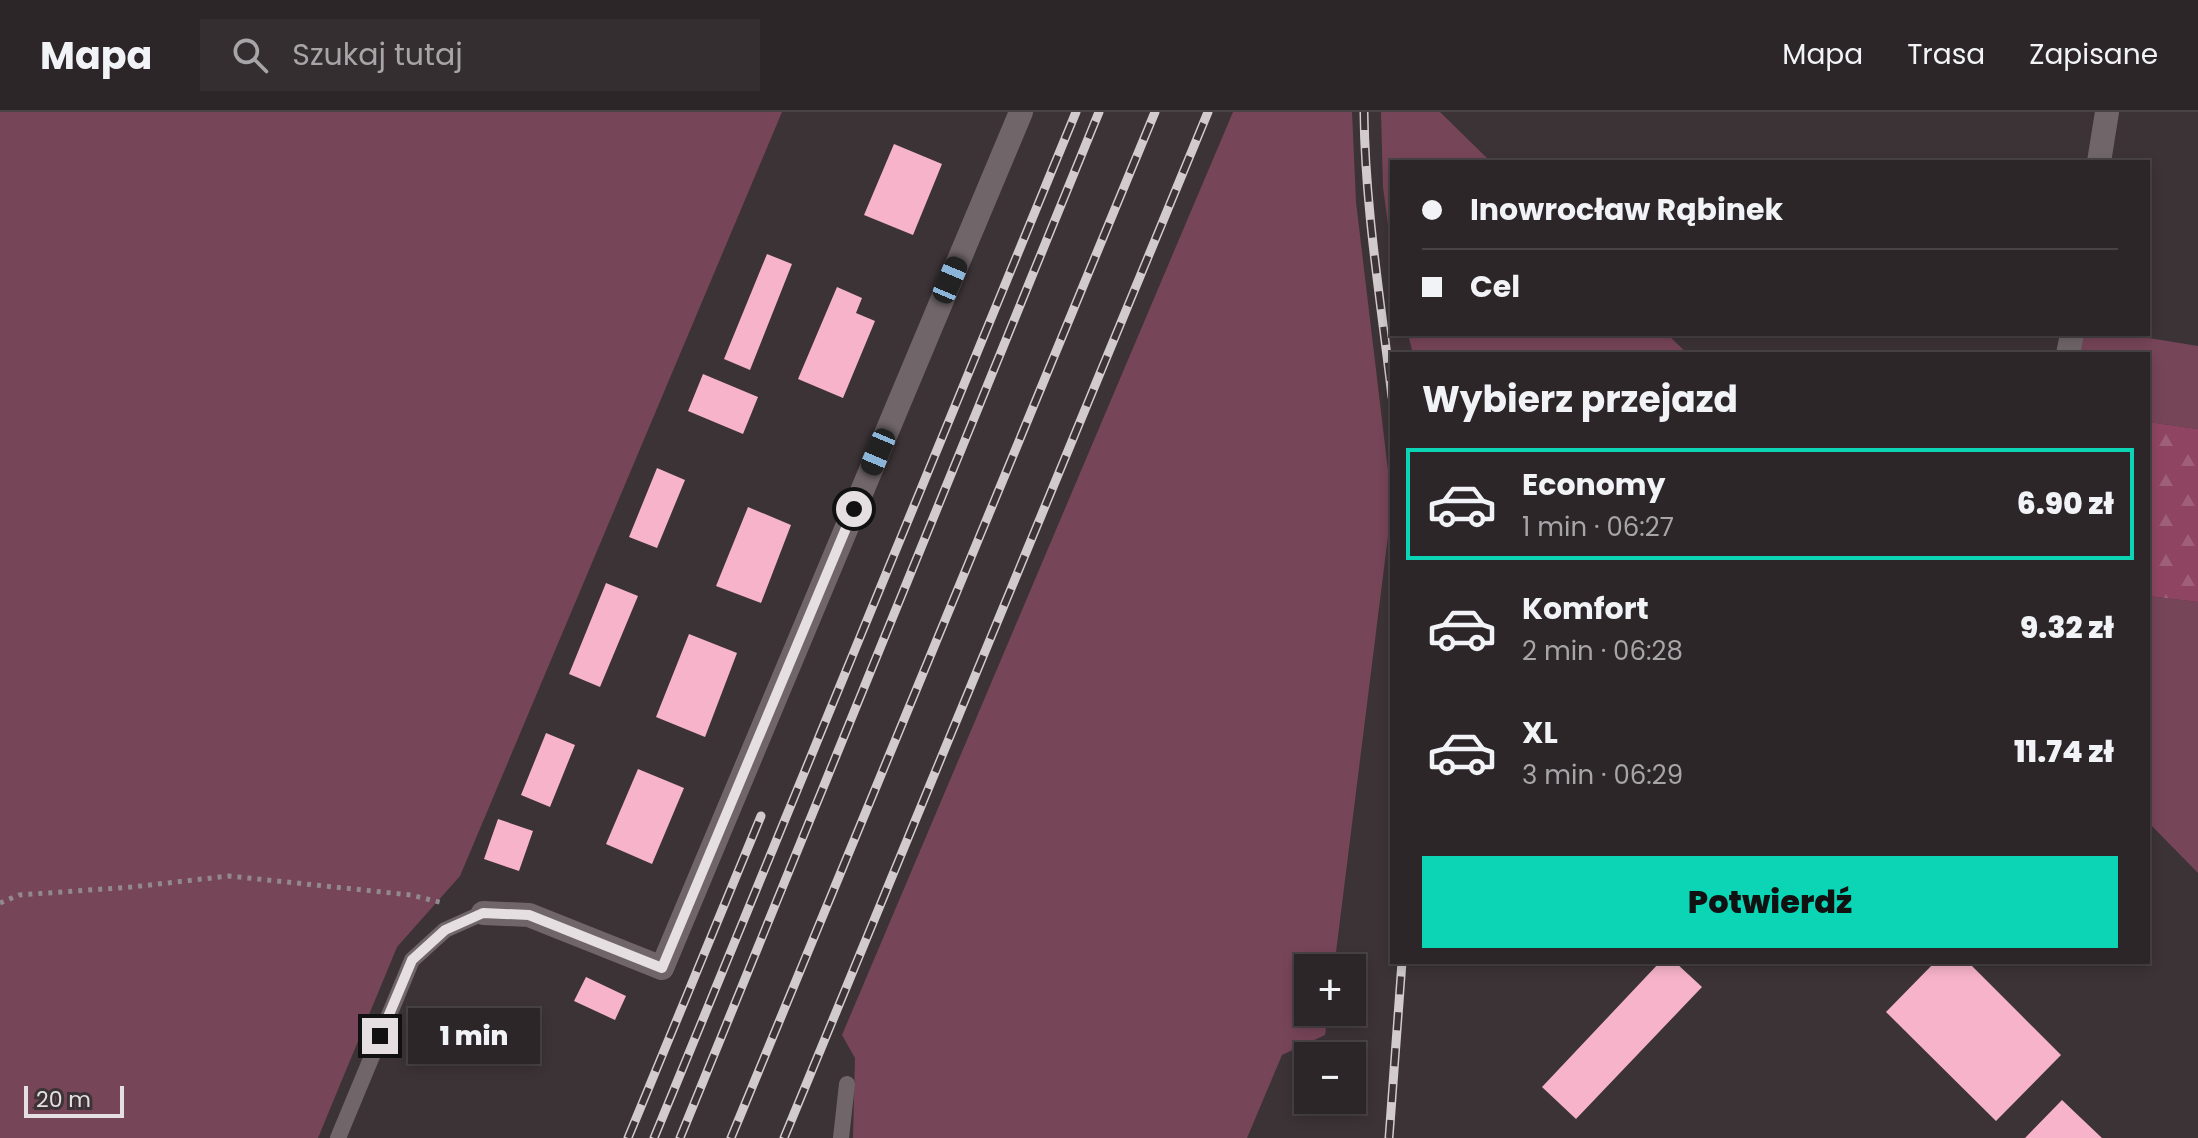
<!DOCTYPE html>
<html lang="pl">
<head>
<meta charset="utf-8">
<style>
	body { margin:0; font-family:Poppins,sans-serif; background:#352e30; color:#f1f3f6; height:100vh; display:flex; flex-direction:column; font-size:30px; white-space:nowrap }
	* { box-sizing:border-box; margin:0 }
	p { font-size:26px; color:#a7a5a8 }
	.icon { flex:none; width:44px; height:44px; fill:none; stroke:currentColor; stroke-width:2; stroke-linecap:round; stroke-linejoin:round }
	.map { position:relative; flex:1; overflow:hidden }
	.side { position:absolute; left:1390px; top:240px; width:760px; height:612px; display:flex; flex-direction:column; background:#2d2628; border-radius:0px; box-shadow:0 4px 12px #0003,0 0 0 2px #484345 }
	.side>* { flex:none }
	.top-card { position:absolute; left:1390px; top:48px; width:760px; height:176px; border-radius:0px; box-shadow:0 4px 12px #0003,0 0 0 2px #484345; display:grid; align-content:center; height:176px; padding:0 32px; background:#2d2628 }
	.buttons { position:absolute; left:1294px; top:842px; display:grid; gap:16px }
	.buttons a { display:grid; place-items:center; width:72px; height:72px; border-radius:0px; background:#2d2628; box-shadow:0 4px 12px #0003,0 0 0 2px #484345; font-size:40px }
	.scale { position:absolute; left:24px; bottom:20px; width:100px; box-sizing:border-box; padding-left:8px; border:4px solid #e5dfe1; border-top:0; font-size:22px; line-height:28px; white-space:nowrap; color:#e5dfe1; -webkit-text-stroke:6px #3c3336; paint-order:stroke }
	.end { position:absolute; width:36px; height:36px; margin:-18px; border:10px solid #e5dfe1; background:#111; box-shadow:0 0 0 4px #111 }
	.from { border-radius:50% }
	.bubble { position:absolute; height:56px; border-radius:0px; background:#2d2628; box-shadow:0 4px 12px #0003,0 0 0 2px #484345; font-size:26px; font-weight:800; line-height:56px; text-align:center }
	.car { position:absolute; width:24px; height:48px; margin:-24px -12px; border-radius:10px; box-shadow:0 0 6px 2px #0007; background:linear-gradient(#222 24%,#8ab4d8 0 40%,#222 0 76%,#8ab4d8 0 86%,#222 0) }
	.top-card b { display:flex; align-items:center; gap:28px; height:76px; font-size:30px }
	.top-card b+b { border-top:2px solid #484345 }
	.top-card i { width:20px; height:20px; background:#f1f3f6 }
	ul { padding:0; list-style:none }
	li { display:flex; align-items:center; gap:24px; height:112px; margin:0 16px 12px; padding:0 16px; border:4px solid transparent; border-radius:0px }
	li div { flex:1 }
	li b { display:block; font-size:30px }
	li em { font-style:normal; font-weight:800 }
	li.on { border-color:#0bd5b5 }
	li>.icon { width:72px; height:72px; stroke-width:1.5 }
	h2 { padding:0 32px; font-size:36px; line-height:96px }
	.primary-button { display:flex; gap:16px; margin-top:auto; padding:16px 32px }
	.primary-button a { flex:1; height:92px; border-radius:0px; background:#0bd5b5; color:#111; font-size:32px; font-weight:800; line-height:92px; text-align:center }
	header { display:flex; align-items:center; gap:48px; box-sizing:border-box; height:112px; padding:0 40px; background:#2d2628; border-bottom:2px solid #484345 }
	header strong { font-size:38px }
	nav { display:flex; gap:44px; margin-inline-start:auto; font-size:28px }
	.search { width:560px; height:72px; background:#352e30; display:flex; align-items:center; gap:20px; box-sizing:border-box; padding:0 28px; border-radius:0px; color:#a7a5a8; font-size:30px }
	.map>svg:first-child { display:block }
	.green { fill:#774558 }
	.forest { fill:url(#forest-firs) }
	.building { fill:#f7b3ca }
	.lines { fill:none; stroke-linecap:round; stroke-linejoin:round }
	.path { stroke:#91898c; stroke-width:5; stroke-dasharray:4 6; stroke-linecap:butt }
	.lane { stroke:#706669; stroke-width:16 }
	.street { stroke:#706669; stroke-width:24 }
	.rail-casing { stroke:#d1cbcd; stroke-width:9 }
	.rail { stroke:#3c3336; stroke-width:6; stroke-dasharray:18; stroke-linecap:butt }
	.route { stroke:#e5dfe1; stroke-width:10 }
</style>
</head>
<body>
<header>
<strong>Mapa</strong>
<div class="search"><svg class="icon" aria-label="search" viewBox="0 0 24 24"><circle cx="10" cy="10" r="6"/><path d="M15 15l6 6"/></svg>Szukaj tutaj</div>
<nav><a>Mapa</a><a>Trasa</a><a>Zapisane</a></nav>
</header>
<div class="map">
<svg width="2198" height="1026" viewBox="0 0 2198 1026">
	<defs>
		<pattern id="forest-firs" width="22" height="20" patternUnits="userSpaceOnUse" patternTransform="scale(2)"><rect width="22" height="20" fill="#8f4562"/><path d="M5 1l3.5 6h-7zM16 11l3.5 6h-7z" fill="#9f5f78"/></pattern>
	</defs>
	<rect width="100%" height="100%" fill="#3c3336"/>
	<path class="green" d="M0 0H782L460 764 397 835 318 1026H0Z
		M1233 0H1352L1356 90 1392 392 1334 856H1308V900H1328L1325 923 1282 943 1247 1026H853L855 946 842 923Z
		M1381 0H1440L1491 50H1392V143L1383 75Z
		M1408 222H1667L1688 242H1413Z
		M2083 222H2124L2198 234V317L2148 310V242H2080Z
		M2148 484 2198 490V761L2148 710Z"/>
	<path class="forest" d="M2148 310 2198 317V490L2148 484Z"/>
	<path class="building" d="M894 32 942 52 913 123 864 103Z
		M767 142 792 152 750 258 724 247Z
		M837 175 862 186 856 201 875 209 843 286 798 267Z
		M703 262 758 285 743 322 688 299Z
		M657 356 685 368 657 436 629 425Z
		M748 395 791 413 761 491 716 474Z
		M606 471 638 484 600 575 569 562Z
		M689 522 737 541 705 625 656 605Z
		M546 621 575 633 550 695 521 683Z
		M638 657 684 676 652 752 606 732Z
		M498 707 533 719 519 759 484 747Z
		M1660 850H1675L1702 875 1576 1007 1542 975Z
		M1935 850H1968L2061 943 1996 1009 1886 900Z
		M586 865 626 884 615 908 574 889Z
		M2062 988 2102 1026H2025Z"/>
	<g class="lines">
		<path class="path" d="M0 791 19 783 132 775 229 764 411 783 443 791"/>
		<path class="lane" d="M338 1026 412 848 445 818 483 801
			M841 1026 847 972"/>
		<path class="street" d="M2099 50 2107 0
			M2068 242 2072 222
			M483 801 529 803 662 856 1021 0"/>
		<g class="rail-casing">
			<path id="rail" d="M1364 0C1365 96 1381 190 1392 285
				M628 1026 761 704
				M654 1026 1076 0
				M680 1026 1099 0
				M731 1026 1155 0
				M784 1026 1208 0
				M1389 1026 1402 850"/>
		</g>
		<use href="#rail" class="rail"/>
	</g>
	<g class="lines">
		<path class="route" d="M380 924 412 848 445 818 483 801 529 803 662 856 854 397"/>
	</g>
</svg>
<div class="buttons">
<a>+</a>
<a>−</a>
</div>
<div class="scale">20 m</div>
<i class="end from" style="left:854px;top:397px"></i>
<i class="end" style="left:380px;top:924px"></i>
<div class="bubble" style="left:408px;top:896px;width:132px">1 min</div>
<i class="car" style="left:950px;top:168px;rotate:23deg"></i>
<i class="car" style="left:878px;top:340px;rotate:203deg"></i>
<div class="top-card">
<b><i class="from"></i>Inowrocław Rąbinek</b>
<b><i></i>Cel</b>
</div>
<section class="side">
<h2>Wybierz przejazd</h2>
<ul>
<li class="on"><svg class="icon" aria-label="car" viewBox="0 0 24 24"><path d="M5 17H2v-5l4-1 3-4h7l3 4 3 1v5h-3M9 17h6M6 11h13"/><circle cx="7" cy="17" r="2"/><circle cx="17" cy="17" r="2"/></svg><div><b>Economy</b><p>1 min · 06:27</p></div><em>6.90 zł</em></li>
<li><svg class="icon" aria-label="car" viewBox="0 0 24 24"><path d="M5 17H2v-5l4-1 3-4h7l3 4 3 1v5h-3M9 17h6M6 11h13"/><circle cx="7" cy="17" r="2"/><circle cx="17" cy="17" r="2"/></svg><div><b>Komfort</b><p>2 min · 06:28</p></div><em>9.32 zł</em></li>
<li><svg class="icon" aria-label="car" viewBox="0 0 24 24"><path d="M5 17H2v-5l4-1 3-4h7l3 4 3 1v5h-3M9 17h6M6 11h13"/><circle cx="7" cy="17" r="2"/><circle cx="17" cy="17" r="2"/></svg><div><b>XL</b><p>3 min · 06:29</p></div><em>11.74 zł</em></li>
</ul>
<div class="primary-button"><a>Potwierdź</a></div>
</section>
</div>
</body>
</html>
